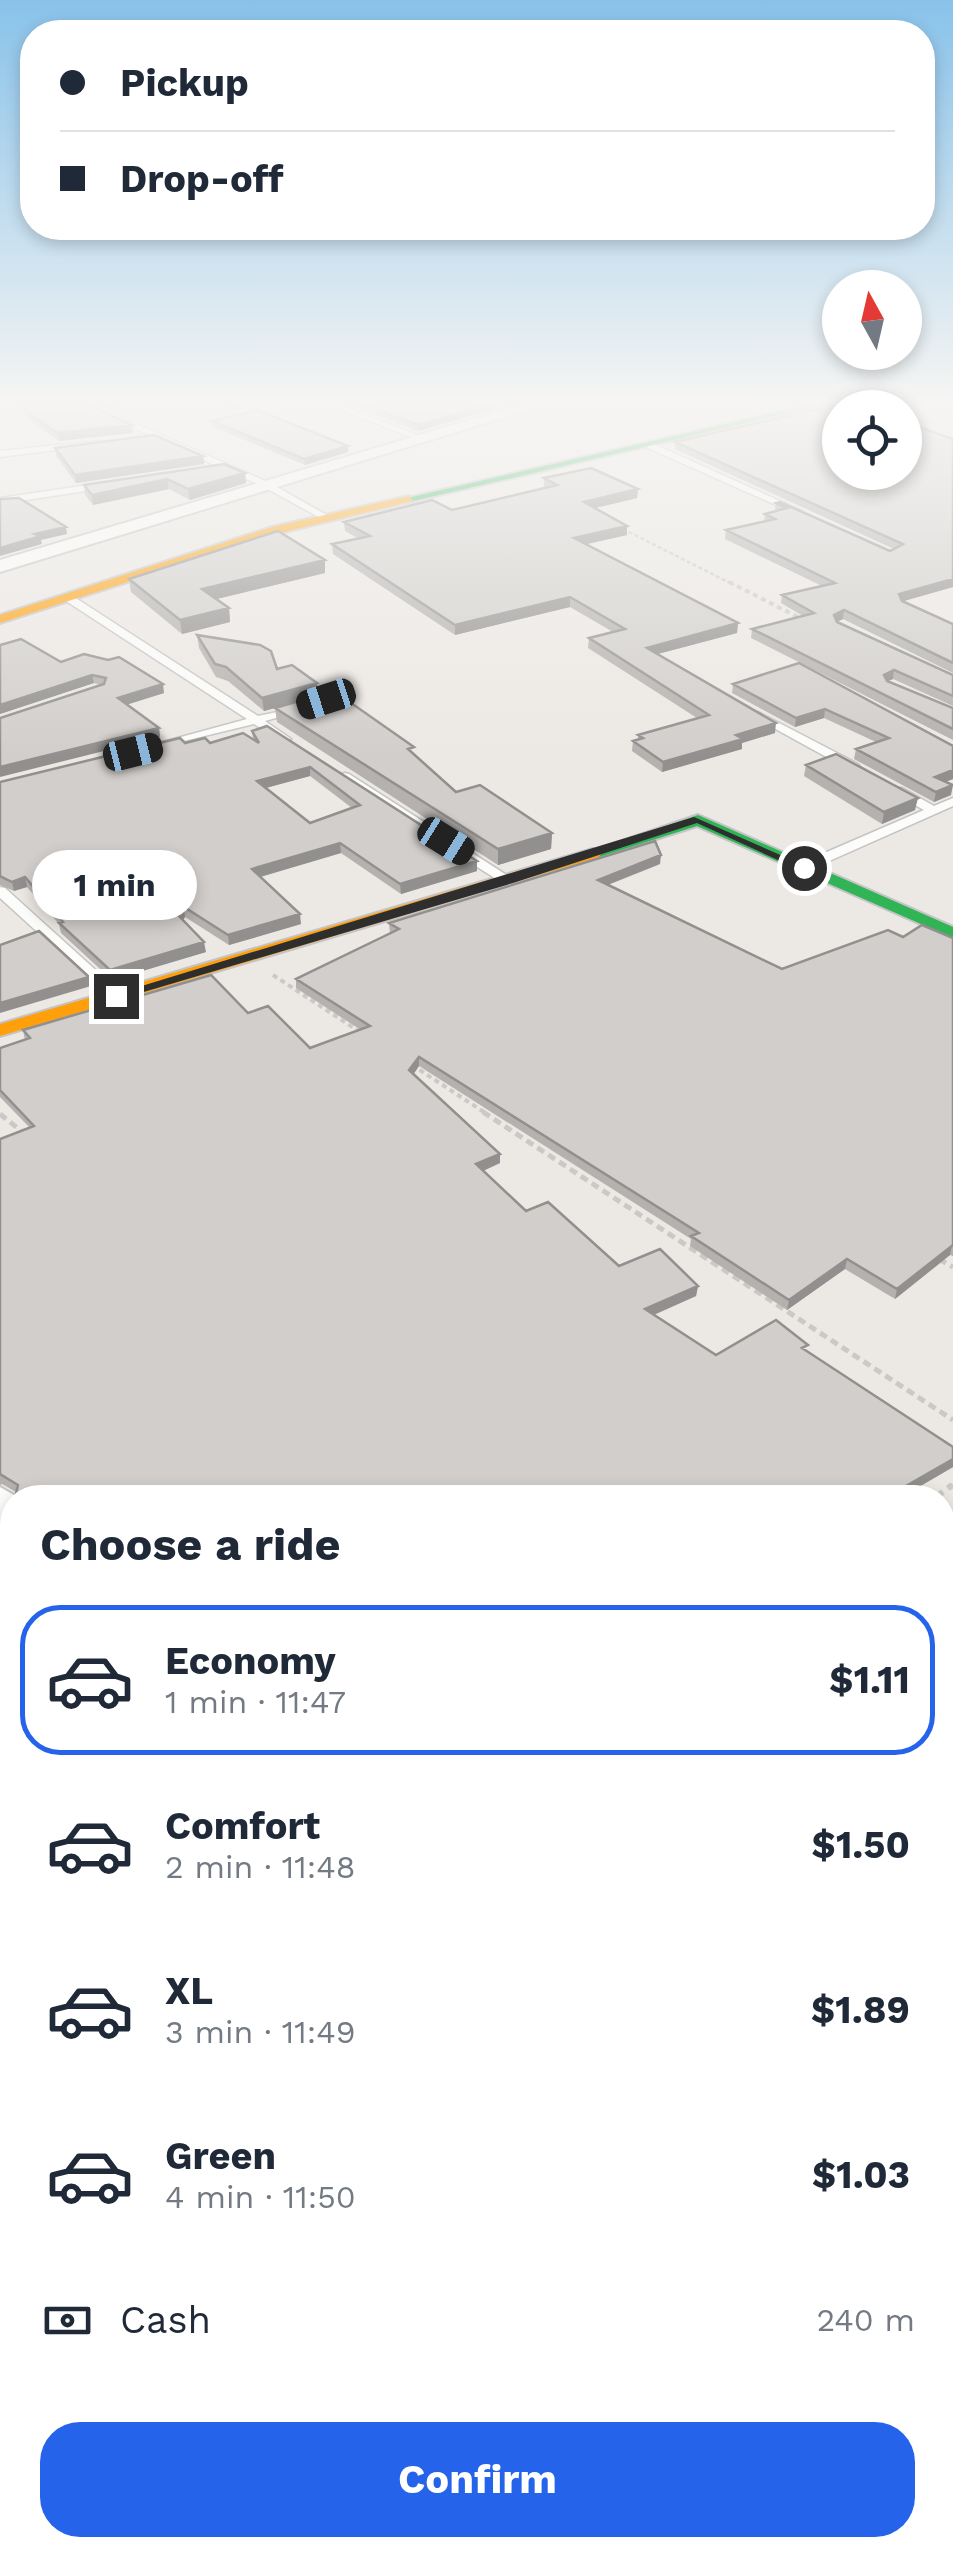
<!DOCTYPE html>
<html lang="en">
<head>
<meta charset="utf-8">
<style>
	body { margin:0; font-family:"Work Sans",sans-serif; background:#f6f6f7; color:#1f2937; height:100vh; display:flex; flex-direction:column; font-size:38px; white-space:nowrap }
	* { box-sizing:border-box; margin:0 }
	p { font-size:32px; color:#747a83 }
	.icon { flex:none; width:55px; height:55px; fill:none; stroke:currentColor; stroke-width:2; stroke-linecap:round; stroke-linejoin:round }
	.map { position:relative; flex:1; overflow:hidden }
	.details { position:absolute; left:0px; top:1485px; width:955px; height:1072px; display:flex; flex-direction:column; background:#fff; border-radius:40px 40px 0 0; box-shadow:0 5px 15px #0003 }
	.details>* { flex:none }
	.guide { position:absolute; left:20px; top:20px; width:915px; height:220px; border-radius:40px; box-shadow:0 5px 15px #0003; display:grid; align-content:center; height:220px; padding:0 40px; background:#fff }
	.needle { width:65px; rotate:352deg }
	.buttons { position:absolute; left:822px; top:270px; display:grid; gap:20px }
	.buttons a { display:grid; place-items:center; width:100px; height:100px; border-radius:50%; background:#fff; box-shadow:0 5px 15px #0003; font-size:50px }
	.end { position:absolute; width:45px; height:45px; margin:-22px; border:12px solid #2e2e2e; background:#fff; box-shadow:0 0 0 5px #fff }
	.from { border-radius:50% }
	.bubble { position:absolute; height:70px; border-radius:35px; background:#fff; box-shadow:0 5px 15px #0003; font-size:32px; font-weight:700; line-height:70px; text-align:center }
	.car { position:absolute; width:30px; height:60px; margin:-30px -15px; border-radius:12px; box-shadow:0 0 8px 2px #0007; background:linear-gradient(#222 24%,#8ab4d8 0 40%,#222 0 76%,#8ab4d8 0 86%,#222 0) }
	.guide b { display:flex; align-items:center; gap:35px; height:95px; font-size:38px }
	.guide b+b { border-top:2px solid #e0e1e3 }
	.guide i { width:25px; height:25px; background:#1f2937 }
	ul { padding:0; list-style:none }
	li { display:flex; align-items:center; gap:30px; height:150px; margin:0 20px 15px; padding:0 20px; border:5px solid transparent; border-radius:40px }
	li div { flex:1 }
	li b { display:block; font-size:38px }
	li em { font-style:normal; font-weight:700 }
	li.active { border-color:#2563eb }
	li>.icon { width:90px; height:90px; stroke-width:1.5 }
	h2 { padding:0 40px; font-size:45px; line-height:120px }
	.pay { display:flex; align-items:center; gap:25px; height:110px; padding:0 40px; font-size:38px }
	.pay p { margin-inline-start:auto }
	.button { display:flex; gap:20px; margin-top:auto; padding:20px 40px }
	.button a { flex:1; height:115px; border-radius:40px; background:#2563eb; color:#fff; font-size:40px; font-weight:700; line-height:115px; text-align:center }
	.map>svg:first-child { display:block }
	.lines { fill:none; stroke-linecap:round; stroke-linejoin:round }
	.lane-casing { stroke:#c5c4c5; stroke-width:3 }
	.street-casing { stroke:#c5c4c5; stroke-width:4 }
	.fast-casing { stroke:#c5c4c5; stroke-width:4 }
	.slow-casing { stroke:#c5c4c5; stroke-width:4 }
	.path-far4 { stroke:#c9c9c8; stroke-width:2.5; stroke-dasharray:4 2.5; stroke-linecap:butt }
	.path-far3 { stroke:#c9c9c8; stroke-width:4; stroke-dasharray:5 4; stroke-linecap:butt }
	.path-far2 { stroke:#c9c9c8; stroke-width:5; stroke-dasharray:8 5; stroke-linecap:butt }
	.path-far1 { stroke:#c9c9c8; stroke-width:6; stroke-dasharray:10 6; stroke-linecap:butt }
	.path { stroke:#c9c9c8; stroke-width:8; stroke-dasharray:12 8; stroke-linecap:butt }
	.lane { fill:#fcfcfb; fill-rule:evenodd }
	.street { fill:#fcfcfb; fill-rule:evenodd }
	.fast { fill:#30b455; fill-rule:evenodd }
	.slow { fill:#ff9f0a; fill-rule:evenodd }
	.wall { fill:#b4b1af; fill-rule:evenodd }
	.shaded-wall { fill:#92908e }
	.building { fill:#d1cecb; stroke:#92908e; stroke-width:2.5; fill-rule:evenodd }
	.route { fill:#2e2e2e }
</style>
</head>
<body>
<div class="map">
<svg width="953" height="2556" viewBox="0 0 953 2556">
	<rect width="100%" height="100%" fill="#ece8e4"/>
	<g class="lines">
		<g class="lane-casing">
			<path id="lane" d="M69 399H79L270 483 332 518 324 520 264 487Z
				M314 399H324L428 439 421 441Z
				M476 399H487L521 411 514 413Z
				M99 441 96 445 0 457V451Z
				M648 444H654L802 511 794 513 648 448Z
				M109 482 112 487 0 504V498Z
				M63 595H71L258 716 301 707V711L265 721 291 739 281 741 254 724 159 747V743L247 719 63 599Z
				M758 712 858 764 860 767 850 770 754 717 752 715Z
				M345 773 349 774 516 881 509 885 504 884 341 780V774Z
				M894 788H902L934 806 953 798V806L809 870H799V864L924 810 894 794Z
				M0 887 5 888 121 993V999H111L0 898Z"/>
		</g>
		<g class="street-casing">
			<path id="street" d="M540 399H564L0 572V560Z
				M0 1487 19 1498H12V1533L0 1529Z
				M942 2186 953 2191V2251L942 2247Z"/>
		</g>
		<g class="fast-casing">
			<path id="fast" d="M833 399H850L409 502 403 499Z
				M698 815 953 927V938L697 826 599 857 585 854Z"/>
		</g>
		<g class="slow-casing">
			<path id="slow" d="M409 496 413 501 280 533 0 623V615L272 527Z
				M593 849 601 854 599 857 0 1036V1024Z"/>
		</g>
		<path class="path-far4" d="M623 529 734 585"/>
		<path class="path-far3" d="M729 582 800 618
			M273 975 360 1032
			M412 1065 487 1114"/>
		<path class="path-far2" d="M483 1112 953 1420
			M0 1114 25 1134
			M939 1259 953 1267
			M949 1488 953 1485"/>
		<path class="path-far1" d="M935 1498 952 1485
			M942 1537 953 1548"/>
		<path class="path" d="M7 2024 12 2031
			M481 2545 490 2556"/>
		<use href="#lane" class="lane"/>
		<use href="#street" class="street"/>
		<use href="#fast" class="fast"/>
		<use href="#slow" class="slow"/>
	</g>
	<path class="wall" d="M13 399H75L133 433 59 441 29 420Z
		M79 399H121L111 401 117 404 118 412Z
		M211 399H243L239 411Z
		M334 399H482L493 403V409L418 431Z
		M491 399H528L511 404Z
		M848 402 953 587 903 601 953 624V673L843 619 837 622 953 675V706L893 679 887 681 953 708V740L751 638 752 629 803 616 781 603 782 595 822 586 725 539 726 530 764 521 765 514 775 511 776 503 890 551 894 549 675 449V442Z
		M212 421 348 452 305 465 213 427Z
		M55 448 203 456 204 464 76 483 56 456Z
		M245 473 246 483 190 500 169 489 93 505 85 495 84 485Z
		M544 478 638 489 637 498 595 508 627 526V535L586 544 738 623 737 633 658 654 775 733 742 743V749L662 772 632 751 633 741 638 740V735L697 718 588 648 589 638 613 632 570 607 455 635 333 554 332 544 359 539 345 531 344 522 452 510 546 487 544 486Z
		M325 560V573L217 599 229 608 230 622 182 634 131 592 129 579Z
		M197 635 277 669 414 754 456 792 552 833 551 849 498 865 277 722 275 708 264 711 228 681 216 677 199 648Z
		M0 645 61 662 164 693 126 705 159 728 160 737 100 685 94 683 0 714Z
		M799 663 953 746V779L946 782 951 795 934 802 854 759 856 749 876 742 824 718 795 727 732 693 733 684Z
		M252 731 477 871 401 894 341 853 260 877 301 924 229 945 185 917 183 920 206 952 112 980 61 933 59 924 27 887 14 891 0 885V782L185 743H210L253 739ZM310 776 352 808 310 823 266 788Z
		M806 765 915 810 882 824 804 776Z
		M660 864 608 885 782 969 903 937 953 938V1256L950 1255 895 1299 845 1269 787 1310 690 1246 691 1239 419 1066 414 1074 500 1163 483 1171 526 1211 619 1266 698 1286 696 1296 654 1315 716 1355 807 1351 953 1447V1467L900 1498 16 1492 2 1484 0 1485V1139L29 1127 0 1097V1048L25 1040 23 1030 248 1013 310 1048 361 1030 296 988V979L390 933 389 923Z
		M953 1985V2034L942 2024V1996Z"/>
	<path class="shaded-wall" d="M511 399H528L511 404Z
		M493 403V409L418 431V425Z
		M132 425 133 433 59 441 58 433Z
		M348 446V452L305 465 304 459Z
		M203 456 204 464 76 483 75 475Z
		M245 473 246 483 190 500 188 489Z
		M167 479 169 489 93 505 92 495Z
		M638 489 637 498 583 511 584 502Z
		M627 526V535L574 547V538Z
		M66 527 67 534 41 540 42 544 0 556V548L35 534Z
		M325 560V573L204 602 202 589Z
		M953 579V587L897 603 899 594Z
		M570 597V607L455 635V625Z
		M229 608 230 622 182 634 180 620Z
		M844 610 843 619 832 624 834 615Z
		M738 623 737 633 646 657 647 648Z
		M894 670 893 679 882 684 884 675Z
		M92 675 94 683 0 714V705Z
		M317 683 318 696 264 711 262 698Z
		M163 684 164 693 119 707 118 698Z
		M825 709 824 718 795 727 796 718Z
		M776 723 775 733 742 743V749L662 772 663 762 736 735Z
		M159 728 160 737 0 777V767Z
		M310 767V776L258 790 257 781Z
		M953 770V779L933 786 935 777Z
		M953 785 951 795 934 802 936 792Z
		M918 798 915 810 882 824 884 812Z
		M552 833 551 849 498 865V849Z
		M340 843 341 853 253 879 252 869Z
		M661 855 660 864 597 889 598 880Z
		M477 861V871L401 894 400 884Z
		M25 877 27 887 14 891 12 882Z
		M184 907 185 917 179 925 178 915Z
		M300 914 301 924 229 945 228 935Z
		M204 942 206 952 112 980 110 970Z
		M89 977 91 986 0 1013V1003Z
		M419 1057V1066L409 1080V1070Z
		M500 1154V1163L476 1174V1164Z
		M952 1245 950 1255 895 1299 897 1289Z
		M847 1259 845 1269 787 1310 789 1300Z
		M698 1286 696 1296 644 1319 645 1309Z
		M953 1459V1467L900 1498H885Z
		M12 1969V1980L0 1989V1978Z"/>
	<path class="building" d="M17 399H75L132 425 58 433 28 413Z
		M227 399H240L238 404Z
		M350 399H482L493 403 418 425Z
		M848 402 865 408H840V472H905V422L953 439V579L899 594 902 601 953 624V663L844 610 834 615 837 622 953 675V696L894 670 884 675 887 681 953 708V729L752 629 814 613 782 595 835 583 726 530 775 519 765 514 787 508 776 503 780 502 890 551 903 544 675 442Z
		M257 410 348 446 304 459 212 421Z
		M154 435 203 456 75 475 55 448Z
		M224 464 245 473 188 489 167 479 92 495 84 485Z
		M591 468 638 489 584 502 627 526 574 538 738 623 647 648 776 723 736 735 743 739 663 762 633 741 643 738 638 735 709 715 589 638 625 629 570 597 455 625 332 544 370 536 344 522 432 500 452 510 557 485 544 478Z
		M19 498 66 527 35 534 41 536 0 548V499Z
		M278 531 325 560 202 589 229 608 180 620 129 579Z
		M197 635 260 645 271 651 277 669 292 665 317 683 262 698 226 667 215 664Z
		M21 639 61 662 84 654 108 660 119 657 163 684 118 698 159 728 0 767V718L104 684 106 678 92 675 0 705V645Z
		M799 663 953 746V770L935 777 953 785 936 792 856 749 889 738 825 709 796 718 733 684Z
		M334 691 414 747 408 749 456 792 480 785 552 833 498 849 275 708Z
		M267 726 477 861 400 884 340 843 252 869 300 914 228 935 184 907 178 915 204 942 110 970 59 923 63 922 25 877 12 882 0 876V782L180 738 185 743 205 738 210 743 243 733 259 743 252 731ZM310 767 360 805 310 823 257 781Z
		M836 754 918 798 884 812 806 765Z
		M655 841 661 855 598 880 782 969 888 930 903 937 922 925 953 938V1245L897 1289 847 1259 789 1300 691 1236 699 1233 419 1057 409 1070 500 1154 476 1164 526 1211 548 1202 619 1266 660 1249 698 1286 645 1309 716 1355 776 1320 808 1345 802 1348 953 1447V1459L885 1498H15L18 1485 0 1474V1139L34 1126 0 1090V1048L30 1038 23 1030 211 975 248 1013 268 1006 310 1048 370 1026 296 979 399 929 389 923Z
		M39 931 89 977 0 1003V945Z
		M12 1645V1969L0 1978V1652Z
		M953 1985V2011L942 2001V1996Z
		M12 2215V2545H431L442 2556H0V2227Z
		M942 2510 953 2520V2556H700L707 2545H942Z
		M529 2545H585L595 2556H528L524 2551Z"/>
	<linearGradient id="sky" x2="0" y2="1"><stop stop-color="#88c2ea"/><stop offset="0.53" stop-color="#f6f5f3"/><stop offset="1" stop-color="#f6f5f3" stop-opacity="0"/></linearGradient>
	<rect width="953" height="757" fill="url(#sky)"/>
	<path class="route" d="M694 817 810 868 800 870 697 823 513 883 120 999 109 996Z"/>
</svg>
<div class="buttons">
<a><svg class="needle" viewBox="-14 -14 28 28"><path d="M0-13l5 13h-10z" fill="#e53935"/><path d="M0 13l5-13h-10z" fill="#747a83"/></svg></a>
<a><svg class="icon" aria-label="locate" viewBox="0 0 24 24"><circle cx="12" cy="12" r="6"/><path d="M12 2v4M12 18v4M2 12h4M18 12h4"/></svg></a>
</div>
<i class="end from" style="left:804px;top:868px"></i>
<i class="end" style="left:116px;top:996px"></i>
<div class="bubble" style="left:32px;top:850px;width:165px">1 min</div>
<i class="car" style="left:326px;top:699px;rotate:252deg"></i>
<i class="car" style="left:133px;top:752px;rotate:76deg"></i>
<i class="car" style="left:446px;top:841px;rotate:122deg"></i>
<div class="guide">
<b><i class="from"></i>Pickup</b>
<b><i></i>Drop-off</b>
</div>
<section class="details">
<h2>Choose a ride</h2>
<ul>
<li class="active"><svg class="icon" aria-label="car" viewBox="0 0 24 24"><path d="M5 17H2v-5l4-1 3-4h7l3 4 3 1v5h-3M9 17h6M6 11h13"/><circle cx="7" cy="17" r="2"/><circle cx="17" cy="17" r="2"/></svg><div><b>Economy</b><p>1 min · 11:47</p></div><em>$1.11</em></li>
<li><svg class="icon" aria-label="car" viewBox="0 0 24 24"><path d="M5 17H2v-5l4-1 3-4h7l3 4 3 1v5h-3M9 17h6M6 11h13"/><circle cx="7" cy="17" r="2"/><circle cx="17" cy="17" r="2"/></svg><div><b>Comfort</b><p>2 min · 11:48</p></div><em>$1.50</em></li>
<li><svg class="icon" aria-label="car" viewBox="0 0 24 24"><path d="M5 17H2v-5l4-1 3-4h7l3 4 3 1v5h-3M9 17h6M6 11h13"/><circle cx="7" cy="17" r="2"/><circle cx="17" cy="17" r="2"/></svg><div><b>XL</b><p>3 min · 11:49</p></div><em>$1.89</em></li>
<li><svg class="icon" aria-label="car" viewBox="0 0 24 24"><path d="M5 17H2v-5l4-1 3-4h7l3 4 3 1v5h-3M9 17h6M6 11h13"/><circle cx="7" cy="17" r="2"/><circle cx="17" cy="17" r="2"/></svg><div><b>Green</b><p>4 min · 11:50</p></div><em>$1.03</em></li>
</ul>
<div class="pay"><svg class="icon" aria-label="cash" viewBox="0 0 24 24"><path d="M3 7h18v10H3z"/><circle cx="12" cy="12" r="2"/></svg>Cash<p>240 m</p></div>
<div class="button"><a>Confirm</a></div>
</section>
</div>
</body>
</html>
